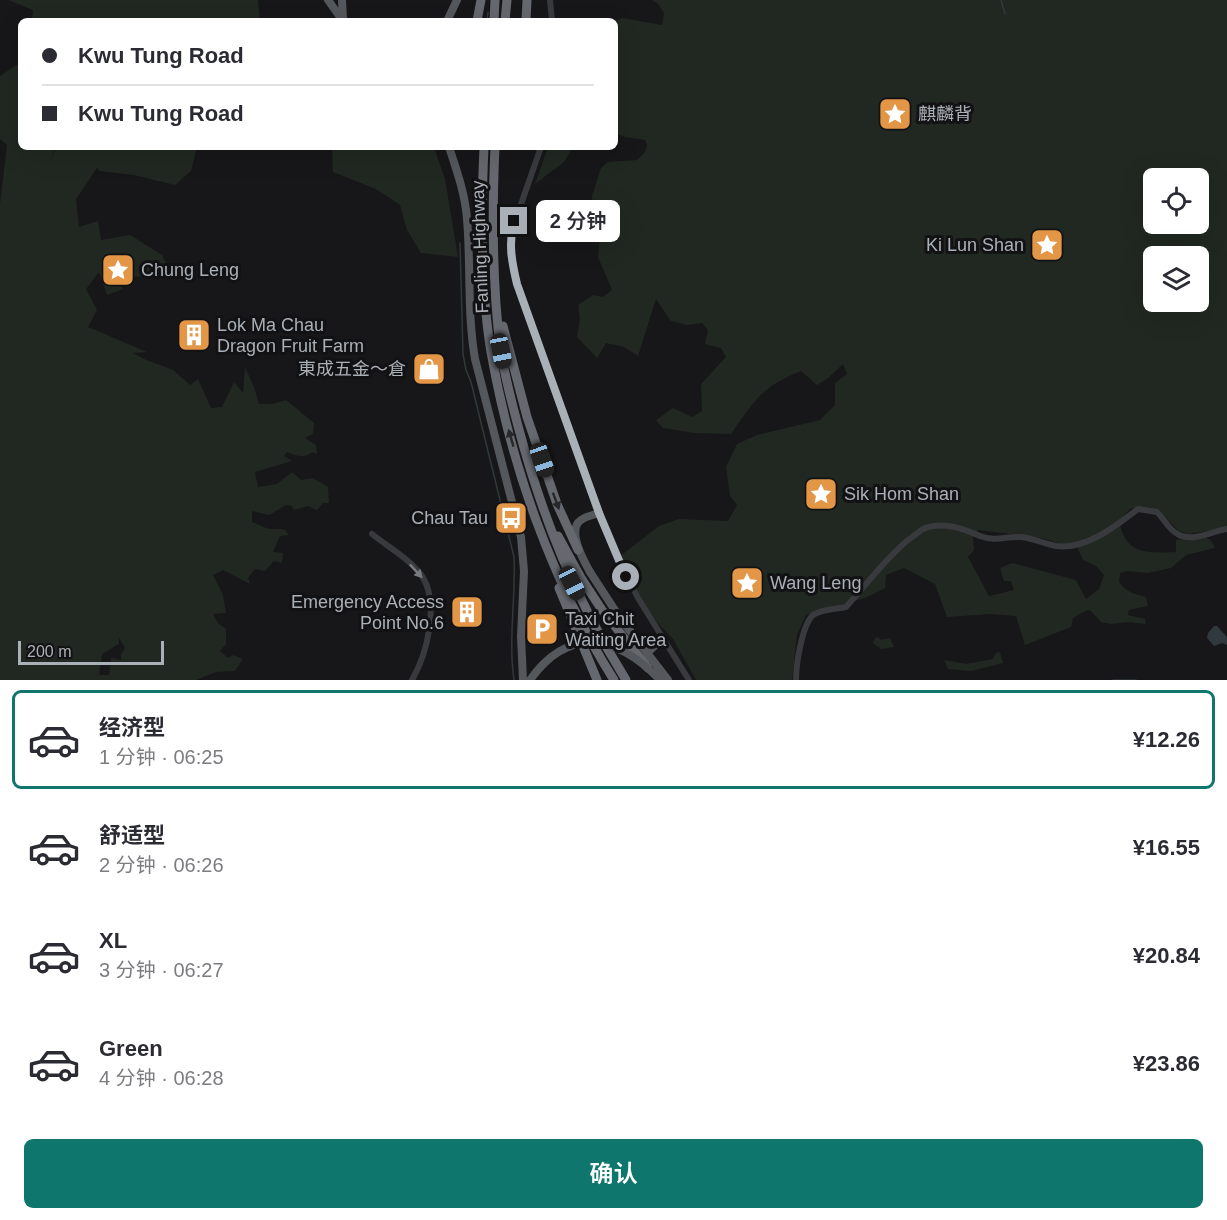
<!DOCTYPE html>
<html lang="zh">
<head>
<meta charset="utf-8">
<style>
	body { margin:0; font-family:Arial,"Noto Sans SC",sans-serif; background:#f7f7f7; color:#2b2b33; height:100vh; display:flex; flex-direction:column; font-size:22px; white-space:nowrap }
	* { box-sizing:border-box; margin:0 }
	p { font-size:20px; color:#7c7c81 }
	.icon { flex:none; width:33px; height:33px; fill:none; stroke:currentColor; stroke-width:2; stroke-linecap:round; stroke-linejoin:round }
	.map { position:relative; height:680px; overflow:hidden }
	.side { display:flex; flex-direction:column; background:#fff; flex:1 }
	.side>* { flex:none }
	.hud { position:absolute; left:18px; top:18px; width:600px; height:132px; border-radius:9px; box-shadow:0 6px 24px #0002; display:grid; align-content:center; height:132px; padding:0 24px; background:#fff }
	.buttons { position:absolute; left:1143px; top:168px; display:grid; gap:12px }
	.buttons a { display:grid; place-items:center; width:66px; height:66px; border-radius:9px; background:#fff; box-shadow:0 6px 24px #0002; font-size:30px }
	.scale { position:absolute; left:18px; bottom:15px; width:146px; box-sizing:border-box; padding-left:6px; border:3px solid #aab0b7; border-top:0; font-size:16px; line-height:21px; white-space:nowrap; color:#aab0b7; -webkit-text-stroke:4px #121214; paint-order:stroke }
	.end { position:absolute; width:27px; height:27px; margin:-14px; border:8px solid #aab0b7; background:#111; box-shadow:0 0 0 3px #111 }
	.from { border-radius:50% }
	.bubble { position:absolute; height:42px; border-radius:9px; background:#fff; box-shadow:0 6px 24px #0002; font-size:20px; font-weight:600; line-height:42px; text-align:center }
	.car { position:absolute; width:18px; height:36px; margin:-18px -9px; border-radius:8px; box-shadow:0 0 4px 2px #0007; background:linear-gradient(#222 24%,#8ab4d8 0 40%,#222 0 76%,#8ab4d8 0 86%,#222 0) }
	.hud b { display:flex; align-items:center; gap:21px; height:57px; font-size:22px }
	.hud b+b { border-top:2px solid #e1e1e2 }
	.hud i { width:15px; height:15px; background:#2b2b33 }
	ul { padding:10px 0 0; list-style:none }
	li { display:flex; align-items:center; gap:18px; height:99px; margin:0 12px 9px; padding:0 12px; border:3px solid transparent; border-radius:9px }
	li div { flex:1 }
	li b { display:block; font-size:22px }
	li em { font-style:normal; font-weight:600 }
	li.current { border-color:#0f766e }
	li>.icon { width:54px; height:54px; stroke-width:1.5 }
	.primary-button { display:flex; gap:12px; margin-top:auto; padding:12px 24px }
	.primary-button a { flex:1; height:69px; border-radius:9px; background:#0f766e; color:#fff; font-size:24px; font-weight:600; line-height:69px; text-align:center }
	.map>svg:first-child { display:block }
	.green { fill:#212821; fill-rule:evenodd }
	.water { fill:#30393d }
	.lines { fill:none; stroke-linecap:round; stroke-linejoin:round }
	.stream { stroke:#30393d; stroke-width:1.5 }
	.minor { stroke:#383a3d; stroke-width:6 }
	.major { stroke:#54575c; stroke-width:8 }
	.highway { stroke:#65686e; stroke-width:9 }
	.major-bridge { stroke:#54575c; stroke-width:8 }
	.oneway { fill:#27282a }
	.oneway2 { fill:#777b80 }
	.route { stroke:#aab0b7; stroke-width:8 }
	.labels { text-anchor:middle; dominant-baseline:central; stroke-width:6; stroke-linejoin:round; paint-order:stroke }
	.poi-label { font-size:18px; fill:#aab0b7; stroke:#121214; text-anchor:start }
	.street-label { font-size:18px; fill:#aab0b7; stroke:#121214 }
</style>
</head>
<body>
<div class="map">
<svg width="1227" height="680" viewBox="0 0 1227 680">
	<rect width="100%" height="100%" fill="#171719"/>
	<path class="green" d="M8 0H258L260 21H32L33 10Z
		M652 0H1227V528L1189 534 1179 531 1167 519 1148 509 1131 508 1119 521C1126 555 1146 553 1176 552V540C1193 539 1208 530 1215 548L1186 555 1171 568 1148 573 1127 571 1120 573 1119 582C1126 592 1134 594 1146 597L1148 606 1129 610 1128 615 1145 619 1146 624 1128 622 1111 624 1101 622 1091 611 1087 610 1073 618 1071 627 1025 645 1016 616 991 614 947 617 935 584 904 568 886 575 885 588 865 598 806 615 797 635 792 680H696L673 639 656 621 629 581 619 557 659 526 679 519 728 521 737 505 730 496 726 467 737 444 757 435 820 420 835 405V383L847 374 843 364 828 378 817 385 801 371C761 387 755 400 731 434L695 433 663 428 656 420 673 408 692 417 702 411 701 384 726 357 721 348 705 344 708 330 702 323 687 325 671 321 656 299 638 356 624 347 606 343 597 358 577 337 580 319 578 305 593 295 603 297 612 290 598 257 600 237 591 213 592 196 601 168 608 162 637 160 645 152 647 145 645 140 625 137 615 133V21H613L623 18 662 25 664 13 658 4ZM1154 178H1198V224H1154ZM1154 256H1198V302H1154ZM978 530 1042 538 1062 544 1075 542 1083 560 1096 566 1104 575 1099 589 1086 599 1076 580 1012 563 1000 568 1004 581H1011L1014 590 989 596 968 557 974 550 973 536Z
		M21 62V143L15 144 21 145V147H55L50 162 56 147H197L191 171 175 185 134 175 99 171 97 168 76 199 79 227 98 221 101 240 130 235 162 255 172 275 130 277V261L113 259 123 289 107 295 99 272 86 289 97 310 88 327 147 352 133 353 144 359 173 370 190 385 198 379 211 408 222 407 234 382 243 393 245 367 254 387 259 404H272L286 400 314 423 313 434 305 438 316 445 317 454 312 452C304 459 296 456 287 452L284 456 292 461 255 472 258 487 277 484 292 472 301 480 313 478 328 487 329 503H323L317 510 308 506 294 510 292 506 286 505 269 515 252 511V522C258 524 266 529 272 529 280 530 284 526 289 535L280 536 273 552 283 553 282 563 274 561 265 571 255 569 248 578 250 584 223 570 213 575 223 595 226 613 213 614 218 623 226 629V644L220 651 228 658 233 655 243 659 235 671 216 672 196 680H0V204L7 145 0 139V76ZM119 638 125 648 121 654V660L111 658 109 675H99L102 654 119 644Z
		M332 147H434L445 179 458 257 421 253 407 230 400 205 376 189 333 172Z
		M548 147H573L564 162 535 184Z
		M878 637 881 640 890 638 894 647 881 649 873 643 875 638Z
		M1000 652 1003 663 971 671 948 669 944 660 966 664 993 659 996 653Z"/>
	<path class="water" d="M1214 626H1217L1227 637V645L1222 643 1214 646 1207 638 1208 633Z"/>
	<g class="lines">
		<path class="stream" d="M1001 0 1005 14
			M487 21 488 12
			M460 243 463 354 466 370 471 382 514 557C516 598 508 639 514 680
			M1113 680H1136"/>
		<path class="minor" d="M550 0 552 21
			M541 147 512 230 510 254 517 284 614 551 638 598 689 680
			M372 534C388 547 410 559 422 576 440 603 427 654 412 680
			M796 680C796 665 802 625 813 615 821 609 837 609 846 607 867 584 884 560 908 540 913 537 918 532 923 529 942 521 962 528 980 536 996 542 1006 536 1021 537 1033 538 1044 544 1056 546 1086 550 1116 526 1138 509L1157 512C1163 518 1169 529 1176 533 1192 544 1211 531 1227 529"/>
		<path class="major" d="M328 0 343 21
			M342 0 343 19
			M447 21 457 0
			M449 147C457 171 465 194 467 219 471 266 467 313 475 359L521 537 524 571 521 636 523 680
			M590 572C584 561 566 530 581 520 586 516 594 515 599 513
			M647 659 649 651 663 638"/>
		<path class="highway" d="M477 21 481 0
			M494 21 495 0
			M505 21 507 0
			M526 21 527 0
			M484 147C481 213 480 287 491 352 511 466 552 582 614 680
			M495 147C492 213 492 280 500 346 504 373 511 400 518 426 543 520 575 598 626 680
			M503 326 527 417 557 504 578 550
			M558 536 581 578 602 610 648 668
			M559 588 597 680"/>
		<path class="major-bridge" d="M590 572 620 618 668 680
			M530 680C569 625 618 636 660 680"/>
	</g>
	<defs><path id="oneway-solid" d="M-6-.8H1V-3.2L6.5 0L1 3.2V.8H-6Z" transform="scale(1.5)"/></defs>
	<g class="oneway">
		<use href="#oneway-solid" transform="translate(511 438) rotate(-106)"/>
		<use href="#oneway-solid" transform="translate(556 501) rotate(70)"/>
	</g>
	<use class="oneway2" href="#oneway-solid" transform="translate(416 571) rotate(47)"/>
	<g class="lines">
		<path class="route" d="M514 221C508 243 512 263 517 284L599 513 626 577"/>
	</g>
	<defs>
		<g id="sight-square" transform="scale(1.725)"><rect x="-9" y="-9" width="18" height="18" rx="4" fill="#e29646" stroke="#121214"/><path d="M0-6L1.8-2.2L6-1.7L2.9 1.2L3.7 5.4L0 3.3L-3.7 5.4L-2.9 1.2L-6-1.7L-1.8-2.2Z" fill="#fff"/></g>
		<g id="building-square" transform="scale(1.725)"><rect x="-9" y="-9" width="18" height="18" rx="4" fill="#e29646" stroke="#121214"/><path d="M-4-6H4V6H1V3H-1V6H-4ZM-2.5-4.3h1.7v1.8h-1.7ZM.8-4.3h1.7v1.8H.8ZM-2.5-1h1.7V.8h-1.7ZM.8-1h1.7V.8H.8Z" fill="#fff"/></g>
		<g id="shop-square" transform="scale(1.725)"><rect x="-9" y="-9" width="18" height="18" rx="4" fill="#e29646" stroke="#121214"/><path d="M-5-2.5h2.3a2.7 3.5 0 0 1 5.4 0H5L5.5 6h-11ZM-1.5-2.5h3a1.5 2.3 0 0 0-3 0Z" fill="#fff"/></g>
		<g id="bus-square" transform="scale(1.725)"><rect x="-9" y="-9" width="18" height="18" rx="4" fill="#e29646" stroke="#121214"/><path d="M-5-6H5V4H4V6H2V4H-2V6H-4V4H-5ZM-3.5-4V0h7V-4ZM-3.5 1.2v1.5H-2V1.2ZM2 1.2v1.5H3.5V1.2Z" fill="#fff"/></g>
		<g id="parking-square" transform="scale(1.725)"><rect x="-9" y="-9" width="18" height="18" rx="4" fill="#e29646" stroke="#121214"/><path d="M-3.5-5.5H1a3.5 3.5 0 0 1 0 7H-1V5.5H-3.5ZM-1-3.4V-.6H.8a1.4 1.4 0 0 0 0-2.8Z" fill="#fff"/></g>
	</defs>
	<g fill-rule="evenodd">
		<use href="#sight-square" x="895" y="114"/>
		<use href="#sight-square" x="1047" y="245"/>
		<use href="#sight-square" x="118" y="270"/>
		<use href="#building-square" x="194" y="335"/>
		<use href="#shop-square" x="429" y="369"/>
		<use href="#sight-square" x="821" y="494"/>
		<use href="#bus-square" x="511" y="518"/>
		<use href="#sight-square" x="747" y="583"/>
		<use href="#building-square" x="467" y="612"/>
		<use href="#parking-square" x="542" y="629"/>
	</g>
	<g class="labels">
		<g class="poi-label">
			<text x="918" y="114">麒麟背</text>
			<text x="1024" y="245" text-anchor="end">Ki Lun Shan</text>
			<text x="141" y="270">Chung Leng</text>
			<text x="217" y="325">Lok Ma Chau<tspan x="217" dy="21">Dragon Fruit Farm</tspan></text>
			<text x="406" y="369" text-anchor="end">東成五金～倉</text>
			<text x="844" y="494">Sik Hom Shan</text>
			<text x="488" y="518" text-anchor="end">Chau Tau</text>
			<text x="770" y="583">Wang Leng</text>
			<text x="444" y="602" text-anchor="end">Emergency Access<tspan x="444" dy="21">Point No.6</tspan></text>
			<text x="565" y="619">Taxi Chit<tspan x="565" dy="21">Waiting Area</tspan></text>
		</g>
		<g class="street-label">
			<text transform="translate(480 247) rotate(-92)">Fanling Highway</text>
		</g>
	</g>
</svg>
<div class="buttons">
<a><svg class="icon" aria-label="locate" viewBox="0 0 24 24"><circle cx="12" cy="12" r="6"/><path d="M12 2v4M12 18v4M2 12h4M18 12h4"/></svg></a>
<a><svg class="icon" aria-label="layers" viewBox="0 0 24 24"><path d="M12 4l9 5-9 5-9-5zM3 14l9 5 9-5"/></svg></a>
</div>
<div class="scale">200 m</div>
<i class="end from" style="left:626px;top:577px"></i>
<i class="end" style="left:514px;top:221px"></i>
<div class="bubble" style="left:536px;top:200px;width:84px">2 分钟</div>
<i class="car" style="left:501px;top:351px;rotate:169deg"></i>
<i class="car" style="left:542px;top:460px;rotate:161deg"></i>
<i class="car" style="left:572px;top:583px;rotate:153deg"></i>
<div class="hud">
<b><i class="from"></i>Kwu Tung Road</b>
<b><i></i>Kwu Tung Road</b>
</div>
</div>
<section class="side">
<ul>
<li class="current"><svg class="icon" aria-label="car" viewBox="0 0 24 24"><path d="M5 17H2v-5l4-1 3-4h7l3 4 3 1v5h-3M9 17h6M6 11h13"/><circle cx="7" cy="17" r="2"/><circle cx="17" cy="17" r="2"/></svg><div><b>经济型</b><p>1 分钟 · 06:25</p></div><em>¥12.26</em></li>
<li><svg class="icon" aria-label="car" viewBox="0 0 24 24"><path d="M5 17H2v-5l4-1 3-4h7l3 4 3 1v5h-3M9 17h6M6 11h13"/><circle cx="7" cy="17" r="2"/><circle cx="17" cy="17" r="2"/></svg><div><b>舒适型</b><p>2 分钟 · 06:26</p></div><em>¥16.55</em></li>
<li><svg class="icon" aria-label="car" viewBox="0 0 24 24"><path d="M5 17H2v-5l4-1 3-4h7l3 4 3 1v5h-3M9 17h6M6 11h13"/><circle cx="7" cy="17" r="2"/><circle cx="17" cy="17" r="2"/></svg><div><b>XL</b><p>3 分钟 · 06:27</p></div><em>¥20.84</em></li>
<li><svg class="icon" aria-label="car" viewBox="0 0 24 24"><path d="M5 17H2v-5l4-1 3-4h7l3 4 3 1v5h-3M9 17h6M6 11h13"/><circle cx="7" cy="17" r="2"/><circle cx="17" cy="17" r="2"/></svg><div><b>Green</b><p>4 分钟 · 06:28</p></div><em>¥23.86</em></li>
</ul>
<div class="primary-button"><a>确认</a></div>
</section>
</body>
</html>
